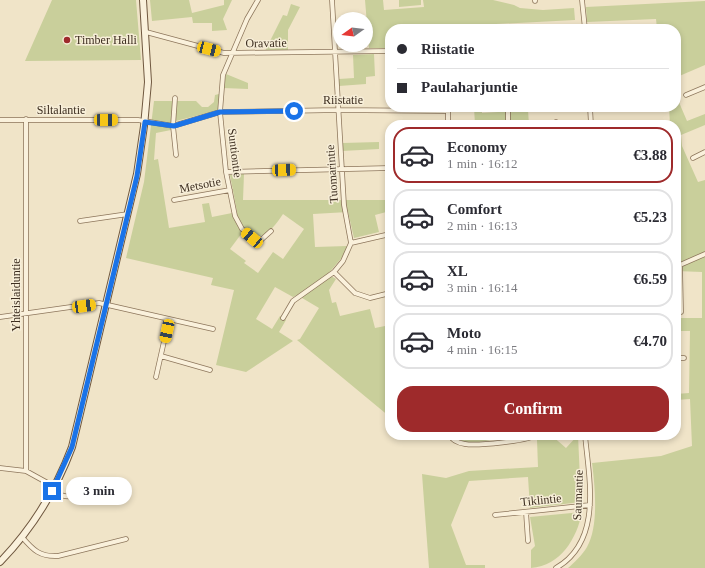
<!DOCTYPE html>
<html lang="en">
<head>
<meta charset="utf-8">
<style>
	body { margin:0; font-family:"Times New Roman",serif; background:#f2f2f3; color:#2b2b33; height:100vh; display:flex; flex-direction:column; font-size:15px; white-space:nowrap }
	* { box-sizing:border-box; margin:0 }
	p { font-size:13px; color:#7c7c81 }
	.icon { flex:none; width:22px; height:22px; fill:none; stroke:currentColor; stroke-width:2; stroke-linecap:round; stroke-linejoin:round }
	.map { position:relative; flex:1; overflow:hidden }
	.sheet { position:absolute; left:385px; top:120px; width:296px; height:320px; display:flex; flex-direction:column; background:#fff; border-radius:16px; box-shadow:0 2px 6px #0003 }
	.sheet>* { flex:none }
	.top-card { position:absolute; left:385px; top:24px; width:296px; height:88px; border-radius:16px; box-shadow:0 2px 6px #0003; display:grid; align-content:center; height:88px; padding:0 12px; background:#fff }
	.needle { width:26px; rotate:256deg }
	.fabs { position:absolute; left:333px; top:12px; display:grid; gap:8px }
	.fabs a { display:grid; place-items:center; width:40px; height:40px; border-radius:50%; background:#fff; box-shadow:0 2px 6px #0003; font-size:20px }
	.end { position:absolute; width:18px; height:18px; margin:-9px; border:5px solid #1a73e8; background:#fff; box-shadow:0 0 0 2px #fff }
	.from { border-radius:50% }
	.bubble { position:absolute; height:28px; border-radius:14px; background:#fff; box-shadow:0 2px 6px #0003; font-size:13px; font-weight:600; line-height:28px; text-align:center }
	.car { position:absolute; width:12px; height:24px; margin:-12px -6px; border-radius:5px; box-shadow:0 0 3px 1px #0007; background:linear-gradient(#f5c518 24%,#345 0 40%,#f5c518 0 76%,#345 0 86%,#f5c518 0) }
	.top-card b { display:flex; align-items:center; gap:14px; height:38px; font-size:15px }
	.top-card b+b { border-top:1px solid #e1e1e2 }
	.top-card i { width:10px; height:10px; background:#2b2b33 }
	ul { padding:7px 0 0; list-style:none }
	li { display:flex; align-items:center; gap:12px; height:56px; margin:0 8px 6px; padding:0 4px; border:2px solid #e1e1e2; border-radius:16px }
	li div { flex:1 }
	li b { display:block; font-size:15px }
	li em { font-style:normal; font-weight:600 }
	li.on { border-color:#9e2a2b }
	li>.icon { width:36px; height:36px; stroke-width:1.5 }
	.action { display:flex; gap:8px; margin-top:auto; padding:8px 12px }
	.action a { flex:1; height:46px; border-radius:16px; background:#9e2a2b; color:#fff; font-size:16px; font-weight:600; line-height:46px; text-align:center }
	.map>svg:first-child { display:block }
	.green { fill:#c9cf9b; fill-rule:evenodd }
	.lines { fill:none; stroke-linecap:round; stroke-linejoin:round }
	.minor-casing { stroke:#8d765c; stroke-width:5.5 }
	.secondary-casing { stroke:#6f573f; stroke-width:8 }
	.minor { stroke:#faf1dc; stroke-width:4 }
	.secondary { stroke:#faf1dc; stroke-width:6 }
	.route { stroke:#1a73e8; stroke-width:5 }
	.poi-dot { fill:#9e2a2b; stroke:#f7eed8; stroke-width:1.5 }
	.labels { text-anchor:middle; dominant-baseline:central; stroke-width:3; stroke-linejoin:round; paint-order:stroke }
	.poi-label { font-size:12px; fill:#3d2e20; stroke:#f7eed8; text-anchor:start }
	.street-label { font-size:12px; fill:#3d2e20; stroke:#f7eed8 }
</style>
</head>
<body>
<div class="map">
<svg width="705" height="568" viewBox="0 0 705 568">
	<rect width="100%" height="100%" fill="#f0e4c8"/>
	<path class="green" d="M52 0H136L141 60 25 61Z
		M150 0H189L192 13 224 5V0H232L223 19 227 30 212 31V23H193L192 17 152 21Z
		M365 0H383L384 10 424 7 423 0H493L514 5 520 8 543 10 574 8 575 20 477 25V29H390V48H369Z
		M399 0H421V5L399 7Z
		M705 1V65L677 77 678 100 687 121 705 114V125L681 135 682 146 698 182 705 180V568H568C574 563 583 554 587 547 599 526 595 486 592 463L661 456 692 446 690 399 676 400V394L689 393 690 331H676V318H702V272L676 271V125H663H670L669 107H676V29H657L656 19 587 22 586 7Z
		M291 4 300 7 288 30V51H265L283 15 287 16Z
		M374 54 375 76 366 77V84L339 86V79L354 78 353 55Z
		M226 74 248 83V89L223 88Z
		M219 94V110L172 122 171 130 156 133 154 160 158 159 169 228 205 222 202 204 209 203 212 217 237 212 230 175 244 174 243 200H390V211L375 215 379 232 354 238 348 212 313 214 315 247 347 246 344 255 328 274 336 279 329 290 332 303 336 302 340 316 370 309 375 328 390 325V417L297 340 300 339 319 308 297 295 293 297 275 287 256 319 272 329 280 316 286 320 279 332 293 341 246 372 216 365 234 290 211 285 213 278 126 258 144 182 154 101H196L202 107H208L214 102 215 95ZM283 214 304 229 283 259 273 252 258 273 244 263 246 261 230 249 245 229 256 237C268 236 277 223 283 214Z
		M474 107H482V113L528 110 529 125H475Z
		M379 142V149L342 151V143Z
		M454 435H501V438C489 440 463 448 454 435Z
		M542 435H551L566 448 578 435 581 502 530 508 528 477 469 481 451 525 466 565H485V568H429L422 474 446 478 469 471 538 467 537 440Z
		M582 512C577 538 561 566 531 568V550L535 546 530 517Z"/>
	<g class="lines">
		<g class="minor-casing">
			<path id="minor" d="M258 0 247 19 223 75 220 112 226 172 235 216 242 229 257 240H261L271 231
				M535 0V1
				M582 0 585 29
				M146 32 224 53 390 51
				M686 95 705 87
				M175 98 173 126 176 155
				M448 107V125
				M508 107V121
				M590 107 591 125
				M26 119V471
				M0 120H138L173 126 220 112 338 110 448 111
				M556 122V125
				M693 158 705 152
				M226 172 390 168
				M174 200 230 190
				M80 221 128 214
				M351 243 390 234
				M676 265H680L705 254
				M680 265 681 312
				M334 272 355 293 370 298 390 293
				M0 317 99 303 213 329
				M283 318 293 301 334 272 343 261 351 243 344 205 332 0
				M161 356 210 370
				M676 358H684
				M156 377 169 319
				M450 435C452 441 459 443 465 444 476 446 529 441 536 435
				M0 468 26 471 55 487
				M53 491C75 506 91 487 113 481
				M526 512 528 541
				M495 515 590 505
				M22 537C33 550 40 557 58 556L126 539
				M556 568C603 541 589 479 585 435"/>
		</g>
		<g class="secondary-casing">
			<path id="secondary" d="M0 562C32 529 56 490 72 447L137 174 144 126 148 82 143 0"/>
		</g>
		<use href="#minor" class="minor"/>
		<use href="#secondary" class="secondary"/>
	</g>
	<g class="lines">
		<path class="route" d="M52 491 72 447 137 176 145 122 174 126 220 112 294 111"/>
	</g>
	<circle class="poi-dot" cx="67" cy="40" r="4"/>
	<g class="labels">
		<g class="poi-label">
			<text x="75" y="40">Timber Halli</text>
		</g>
		<g class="street-label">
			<text transform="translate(266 43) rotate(-1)">Oravatie</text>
			<text x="343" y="100">Riistatie</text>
			<text x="61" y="110">Siltalantie</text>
			<text transform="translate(235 153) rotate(83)">Suntiontie</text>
			<text transform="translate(332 174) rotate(-94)">Tuomarintie</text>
			<text transform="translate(200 185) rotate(-11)">Metsotie</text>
			<text transform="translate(16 295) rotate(-90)">Yhteislaiduntie</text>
			<text transform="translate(578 495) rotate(-88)">Saumantie</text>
			<text transform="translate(541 500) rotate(-6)">Tiklintie</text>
		</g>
	</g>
</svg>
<div class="fabs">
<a><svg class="needle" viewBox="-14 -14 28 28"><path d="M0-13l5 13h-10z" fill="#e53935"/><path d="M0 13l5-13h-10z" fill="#7c7c81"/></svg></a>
</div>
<i class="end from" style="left:294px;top:111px"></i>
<i class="end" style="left:52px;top:491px"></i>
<div class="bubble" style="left:66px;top:477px;width:66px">3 min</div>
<i class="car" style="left:209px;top:49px;rotate:105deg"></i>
<i class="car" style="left:106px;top:120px;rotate:90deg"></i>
<i class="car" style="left:284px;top:170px;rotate:88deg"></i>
<i class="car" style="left:252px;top:238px;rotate:310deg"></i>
<i class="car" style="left:84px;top:306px;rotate:82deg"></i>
<i class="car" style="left:167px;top:331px;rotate:192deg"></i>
<div class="top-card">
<b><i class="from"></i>Riistatie</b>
<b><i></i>Paulaharjuntie</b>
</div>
<section class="sheet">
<ul>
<li class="on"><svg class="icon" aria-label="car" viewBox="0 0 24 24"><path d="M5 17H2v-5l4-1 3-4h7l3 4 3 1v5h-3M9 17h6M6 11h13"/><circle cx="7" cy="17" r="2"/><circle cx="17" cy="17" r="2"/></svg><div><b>Economy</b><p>1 min · 16:12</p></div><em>€3.88</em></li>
<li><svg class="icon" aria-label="car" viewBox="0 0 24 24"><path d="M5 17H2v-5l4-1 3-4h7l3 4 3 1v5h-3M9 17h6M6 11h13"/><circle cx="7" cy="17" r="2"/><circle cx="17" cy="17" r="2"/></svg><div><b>Comfort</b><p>2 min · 16:13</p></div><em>€5.23</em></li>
<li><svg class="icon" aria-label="car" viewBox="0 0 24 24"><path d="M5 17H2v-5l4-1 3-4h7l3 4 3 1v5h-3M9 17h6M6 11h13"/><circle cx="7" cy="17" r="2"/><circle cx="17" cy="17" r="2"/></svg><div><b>XL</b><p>3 min · 16:14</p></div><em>€6.59</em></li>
<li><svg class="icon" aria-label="car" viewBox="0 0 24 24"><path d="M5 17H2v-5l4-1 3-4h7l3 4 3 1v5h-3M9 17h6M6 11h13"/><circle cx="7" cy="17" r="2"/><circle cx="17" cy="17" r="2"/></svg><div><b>Moto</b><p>4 min · 16:15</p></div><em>€4.70</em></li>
</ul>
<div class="action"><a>Confirm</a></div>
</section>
</div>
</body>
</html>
